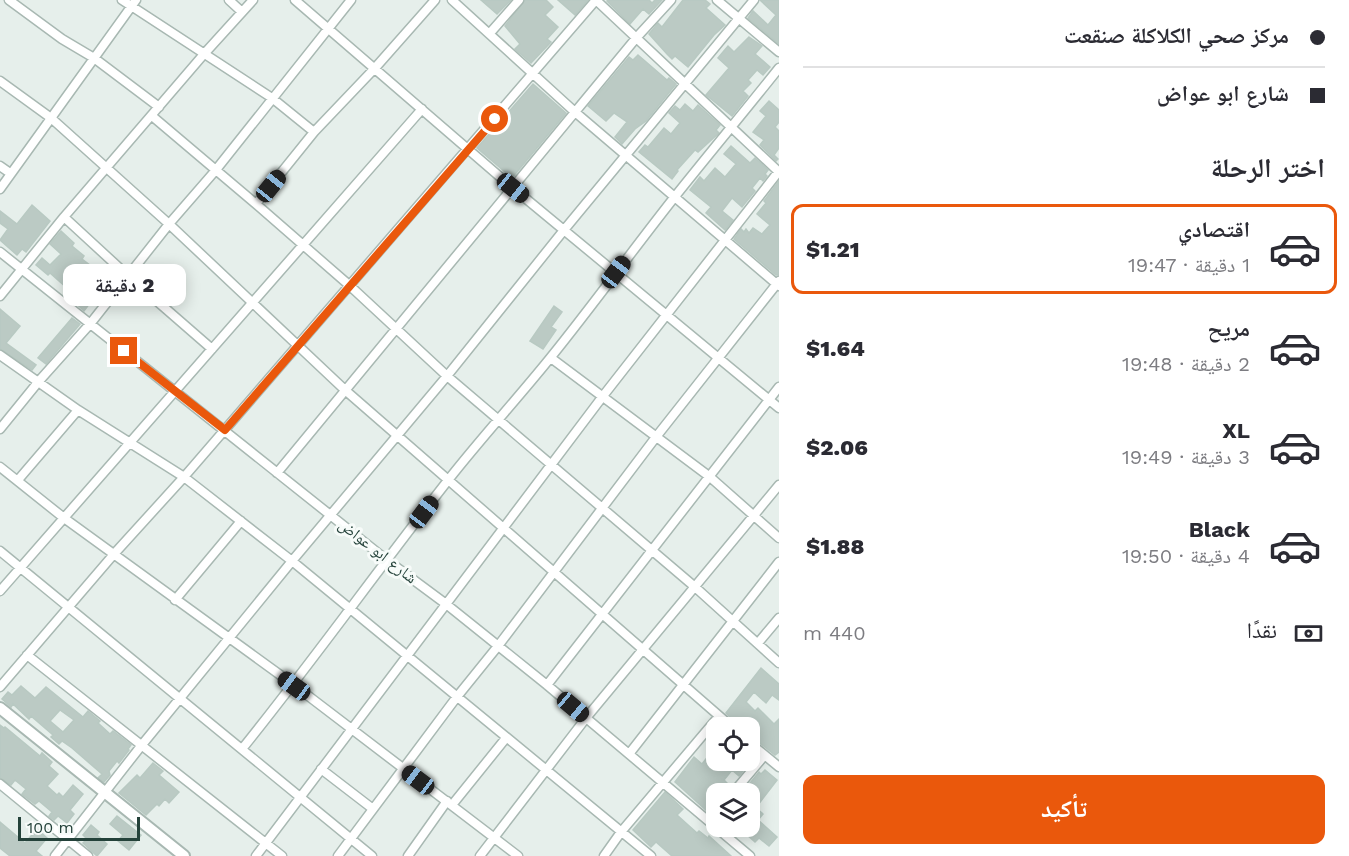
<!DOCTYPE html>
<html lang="ar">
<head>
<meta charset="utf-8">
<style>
	body { margin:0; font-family:"Work Sans","Noto Naskh Arabic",sans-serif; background:#f7f7f7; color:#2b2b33; direction:rtl; height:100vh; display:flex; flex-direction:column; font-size:22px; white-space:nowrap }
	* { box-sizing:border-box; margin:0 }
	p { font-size:20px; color:#7c7c81 }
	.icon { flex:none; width:33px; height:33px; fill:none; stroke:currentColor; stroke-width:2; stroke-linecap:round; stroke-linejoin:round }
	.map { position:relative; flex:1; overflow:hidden; direction:ltr }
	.details { display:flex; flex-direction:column; background:#fff; width:570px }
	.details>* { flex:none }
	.top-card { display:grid; align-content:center; height:132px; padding:0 24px; background:#fff }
	.tools { position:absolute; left:706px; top:717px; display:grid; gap:12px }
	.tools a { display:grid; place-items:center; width:54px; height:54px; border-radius:12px; background:#fff; box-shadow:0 3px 15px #0003; font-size:30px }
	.scale { position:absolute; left:18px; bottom:15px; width:122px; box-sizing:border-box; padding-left:6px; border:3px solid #24423a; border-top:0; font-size:16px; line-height:21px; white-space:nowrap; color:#24423a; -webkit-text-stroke:4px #f7fbf9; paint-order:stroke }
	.end { position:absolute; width:27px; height:27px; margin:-14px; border:8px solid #ea580c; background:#fff; box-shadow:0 0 0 3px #fff }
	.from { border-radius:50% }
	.bubble { position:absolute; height:42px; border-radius:12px; background:#fff; box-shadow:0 3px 15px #0003; font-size:20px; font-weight:800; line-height:42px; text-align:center; direction:rtl }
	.car { position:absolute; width:18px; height:36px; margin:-18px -9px; border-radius:8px; box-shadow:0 0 4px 2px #0007; background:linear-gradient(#222 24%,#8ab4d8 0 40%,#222 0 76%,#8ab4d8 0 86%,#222 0) }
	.top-card b { display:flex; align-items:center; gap:21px; height:57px; font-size:22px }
	.top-card b+b { border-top:2px solid #e1e1e2 }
	.top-card i { width:15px; height:15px; background:#2b2b33 }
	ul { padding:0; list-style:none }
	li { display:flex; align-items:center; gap:18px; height:90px; margin:0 12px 9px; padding:0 12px; border:3px solid transparent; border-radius:12px }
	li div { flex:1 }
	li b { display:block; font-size:22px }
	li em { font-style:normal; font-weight:800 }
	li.selected { border-color:#ea580c }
	li>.icon { width:54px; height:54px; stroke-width:1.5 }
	h2 { padding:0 24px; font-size:27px; line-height:72px }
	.pay { display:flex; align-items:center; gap:15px; height:66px; padding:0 24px; font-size:22px }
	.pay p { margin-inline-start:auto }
	.primary-button { display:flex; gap:12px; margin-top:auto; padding:12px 24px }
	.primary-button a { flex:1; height:69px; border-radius:12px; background:#ea580c; color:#fff; font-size:24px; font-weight:800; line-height:69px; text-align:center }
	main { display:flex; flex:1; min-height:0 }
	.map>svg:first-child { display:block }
	.building { fill:#bbcac4; stroke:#b8c9c2; stroke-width:1.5; fill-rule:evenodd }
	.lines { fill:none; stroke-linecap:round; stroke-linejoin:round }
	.minor-casing { stroke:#a8b8b2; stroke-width:11 }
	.tertiary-casing { stroke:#a8b8b2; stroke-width:14 }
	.minor { stroke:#fff; stroke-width:8 }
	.tertiary { stroke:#fff; stroke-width:10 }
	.route { stroke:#ea580c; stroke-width:8 }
	.labels { text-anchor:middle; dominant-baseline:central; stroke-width:6; stroke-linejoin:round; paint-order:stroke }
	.street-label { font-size:16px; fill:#24423a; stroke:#f7fbf9 }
</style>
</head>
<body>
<main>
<section class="details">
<div class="top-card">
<b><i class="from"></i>مركز صحي الكلاكلة صنقعت</b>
<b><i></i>شارع ابو عواض</b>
</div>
<h2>اختر الرحلة</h2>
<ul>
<li class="selected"><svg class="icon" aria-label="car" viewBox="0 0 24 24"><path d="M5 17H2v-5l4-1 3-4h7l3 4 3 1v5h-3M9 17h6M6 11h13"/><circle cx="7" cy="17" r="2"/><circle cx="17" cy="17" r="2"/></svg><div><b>اقتصادي</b><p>1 دقيقة · 19:47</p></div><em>$1.21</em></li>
<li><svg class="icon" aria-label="car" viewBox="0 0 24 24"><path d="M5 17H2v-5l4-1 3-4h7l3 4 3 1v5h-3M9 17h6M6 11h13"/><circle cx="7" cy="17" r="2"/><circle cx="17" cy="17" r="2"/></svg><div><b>مريح</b><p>2 دقيقة · 19:48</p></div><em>$1.64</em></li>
<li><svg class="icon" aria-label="car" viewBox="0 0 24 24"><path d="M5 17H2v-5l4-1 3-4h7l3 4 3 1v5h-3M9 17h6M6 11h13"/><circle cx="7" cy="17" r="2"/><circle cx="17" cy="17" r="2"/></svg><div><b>XL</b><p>3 دقيقة · 19:49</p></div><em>$2.06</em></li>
<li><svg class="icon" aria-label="car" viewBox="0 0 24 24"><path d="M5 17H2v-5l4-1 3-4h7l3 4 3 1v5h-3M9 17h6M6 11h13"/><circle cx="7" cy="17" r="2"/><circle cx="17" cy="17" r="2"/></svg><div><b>Black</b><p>4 دقيقة · 19:50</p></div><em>$1.88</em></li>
</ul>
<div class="pay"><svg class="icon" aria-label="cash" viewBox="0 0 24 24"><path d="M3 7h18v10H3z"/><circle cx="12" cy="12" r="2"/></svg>نقدًا<p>440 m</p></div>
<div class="primary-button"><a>تأكيد</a></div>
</section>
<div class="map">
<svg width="779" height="856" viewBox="0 0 779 856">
	<rect width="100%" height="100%" fill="#e6efeb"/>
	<path class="building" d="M481 0H511L497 14Z
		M525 0H546L553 7 545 15 558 27 547 39 551 42 531 63 515 49 520 44 505 26Z
		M558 0H588L575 15Z
		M608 0H649L652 3 655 0H662L649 14 643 9 630 24 607 1Z
		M683 0H705L710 4 706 8 725 25 714 35 688 67 675 56 672 59 667 54 649 34 658 23 662 27Z
		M760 0H779V44L748 18 753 11 768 25 776 15Z
		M749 37 762 46 755 54 770 67 763 75 757 70 748 80 751 83 743 91 748 96 732 116 706 95 729 68 718 58 728 46 734 52Z
		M638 55 667 80 669 78 676 84 646 121 635 129 622 144 615 137 627 122 614 113 606 121 588 106 629 57 633 60Z
		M533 84 566 113 512 178 477 148Z
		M769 101 779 110V122L775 127 779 131V148L774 155 778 159 776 161 760 145 764 140 753 132 766 116 760 111Z
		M685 104 693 111 698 105 720 125 716 130 719 133 698 152 695 150 677 170 678 171 672 179 639 152 645 145 648 147 664 128 671 134 680 123 669 113 675 106 680 110Z
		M731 146 750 163 755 158 768 170 765 174 767 176 763 181 760 178 752 188 755 191 742 207 732 198 722 211 733 220 725 230 706 213 711 207 690 190 700 177 704 181 715 168 725 177 736 164 724 154Z
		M779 181V275H776L734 239 741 229 744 232 746 229 749 233 753 228 762 234 770 225 757 214 766 203 764 201Z
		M32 205 50 221 26 252 22 249 17 255 0 240 8 229 0 223V211L17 224Z
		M61 231 74 243 72 246 84 256 82 259 95 269 93 272 101 280 88 294 94 298 84 311 65 293 68 289 50 273 48 275 36 265 42 258 50 265 61 254 50 244Z
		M554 306 562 312 551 327 556 330 543 349 530 341Z
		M0 309 20 326 6 343 36 365 32 370 0 349Z
		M72 318 80 324 46 364 38 358Z
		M761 668 779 684V700L772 695 766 703 754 692 746 702 755 711 758 708 774 724 779 719V752L775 755 750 735V728H741L726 713Z
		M21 686 35 698 46 687 83 717 88 711 100 721 98 723 110 734 113 731 131 745 128 749 129 750 119 763 117 761 109 771 110 775 104 782 98 778 102 774 72 748 62 741 59 744 51 737 53 735 31 716 29 719 13 704 11 707 2 699 8 692 12 695ZM60 710 74 720 63 732 50 721Z
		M0 725 4 728 5 727 40 756 42 753 52 762 49 766 58 774 47 786 57 795 59 793 63 797 73 785 83 794 70 810 74 814 67 823 58 816 54 820 49 816 52 812 39 801 35 804 22 794 26 789 15 780 11 785 0 778Z
		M717 745V760H752L739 776 732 770 724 780 730 786 725 794H717V805L708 812 675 782 694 757 702 764Z
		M153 763 163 771 159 775 179 792 169 803 165 799 159 806 157 804 146 815 119 793 137 775 140 778Z
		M765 770 777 780 754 810 750 807V794H741L759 772 761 774Z
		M665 792 683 809 677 815 697 833 699 831 708 838 709 836 731 856H672L656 842 651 847 633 830Z
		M756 808 763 814 758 820 777 837 769 846 759 838 755 842 737 826H750V820L753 816 751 814Z
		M117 816 141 835 129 850 118 841 123 835 110 824Z
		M0 822 25 843 37 829 47 838 36 851 42 856H10L0 848Z
		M91 825 99 832 97 835 107 844 97 856 83 843 87 839 83 835Z"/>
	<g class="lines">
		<g class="minor-casing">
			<path id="minor" d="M9 0 62 39 94 58 159 107
				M122 0 272 98 314 132
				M229 0 242 12
				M295 0 513 188 779 408
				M452 0 575 112 779 286
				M596 0 779 172
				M717 0 779 52
				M490 33 519 0
				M0 81 51 118 169 224 345 390 733 728
				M152 116 256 204 349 285 447 376 695 587 779 663
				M0 166 10 173
				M0 189 136 0
				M256 204 314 132 375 68 435 0
				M64 217 127 275 212 349
				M0 252 388 561 446 604 547 685 750 856
				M0 296 64 217 204 54 253 0
				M0 355 78 410 184 477 292 561 651 856
				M551 358 710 477 779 538
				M0 429 39 381 90 324 169 224 215 171 351 0
				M0 467 64 518 294 685 518 856
				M277 473 637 37 671 0
				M18 480 78 410
				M0 551 372 856
				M0 591 422 109
				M175 600 241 521
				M758 643 779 618
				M27 655 282 856
				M547 685 779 387
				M0 687 114 554 184 477 596 0
				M750 743 779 767
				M242 749C313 661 379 568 449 479 482 437 518 398 551 357 593 305 632 251 673 199 708 155 744 112 779 68
				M629 754 779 562
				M321 769 373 809
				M0 784 88 856
				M732 794 764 756
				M452 805 506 738
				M709 821 717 811
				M55 856 141 746 292 561 447 376 564 230 754 0
				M256 856 603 396 779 171
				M338 856 456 698 498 646 656 437 779 281
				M408 856 447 801
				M480 856 586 718 779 485
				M604 856 621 832 719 716"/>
		</g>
		<g class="tertiary-casing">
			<path id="tertiary" d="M0 708 184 856"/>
		</g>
		<use href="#minor" class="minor"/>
		<use href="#tertiary" class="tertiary"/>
	</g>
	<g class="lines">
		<path class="route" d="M124 351 225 430 495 119"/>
	</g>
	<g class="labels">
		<g class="street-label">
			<text transform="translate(378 551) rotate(38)">شارع ابو عواض</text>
		</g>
	</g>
</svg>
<div class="tools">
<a><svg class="icon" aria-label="locate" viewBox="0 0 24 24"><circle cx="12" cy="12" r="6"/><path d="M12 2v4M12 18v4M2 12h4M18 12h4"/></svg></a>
<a><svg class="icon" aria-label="layers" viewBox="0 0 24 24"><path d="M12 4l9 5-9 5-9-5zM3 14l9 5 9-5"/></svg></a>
</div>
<div class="scale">100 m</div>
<i class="end from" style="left:495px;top:119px"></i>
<i class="end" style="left:124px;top:351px"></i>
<div class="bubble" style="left:63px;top:264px;width:123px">2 دقيقة</div>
<i class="car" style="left:271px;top:186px;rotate:39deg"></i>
<i class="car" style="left:513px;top:188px;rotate:129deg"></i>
<i class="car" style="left:616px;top:272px;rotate:37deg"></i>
<i class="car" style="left:424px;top:512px;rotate:37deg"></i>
<i class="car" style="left:294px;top:686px;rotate:306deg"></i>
<i class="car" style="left:573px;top:707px;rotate:130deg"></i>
<i class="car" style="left:418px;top:780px;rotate:307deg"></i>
</div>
</main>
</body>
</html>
